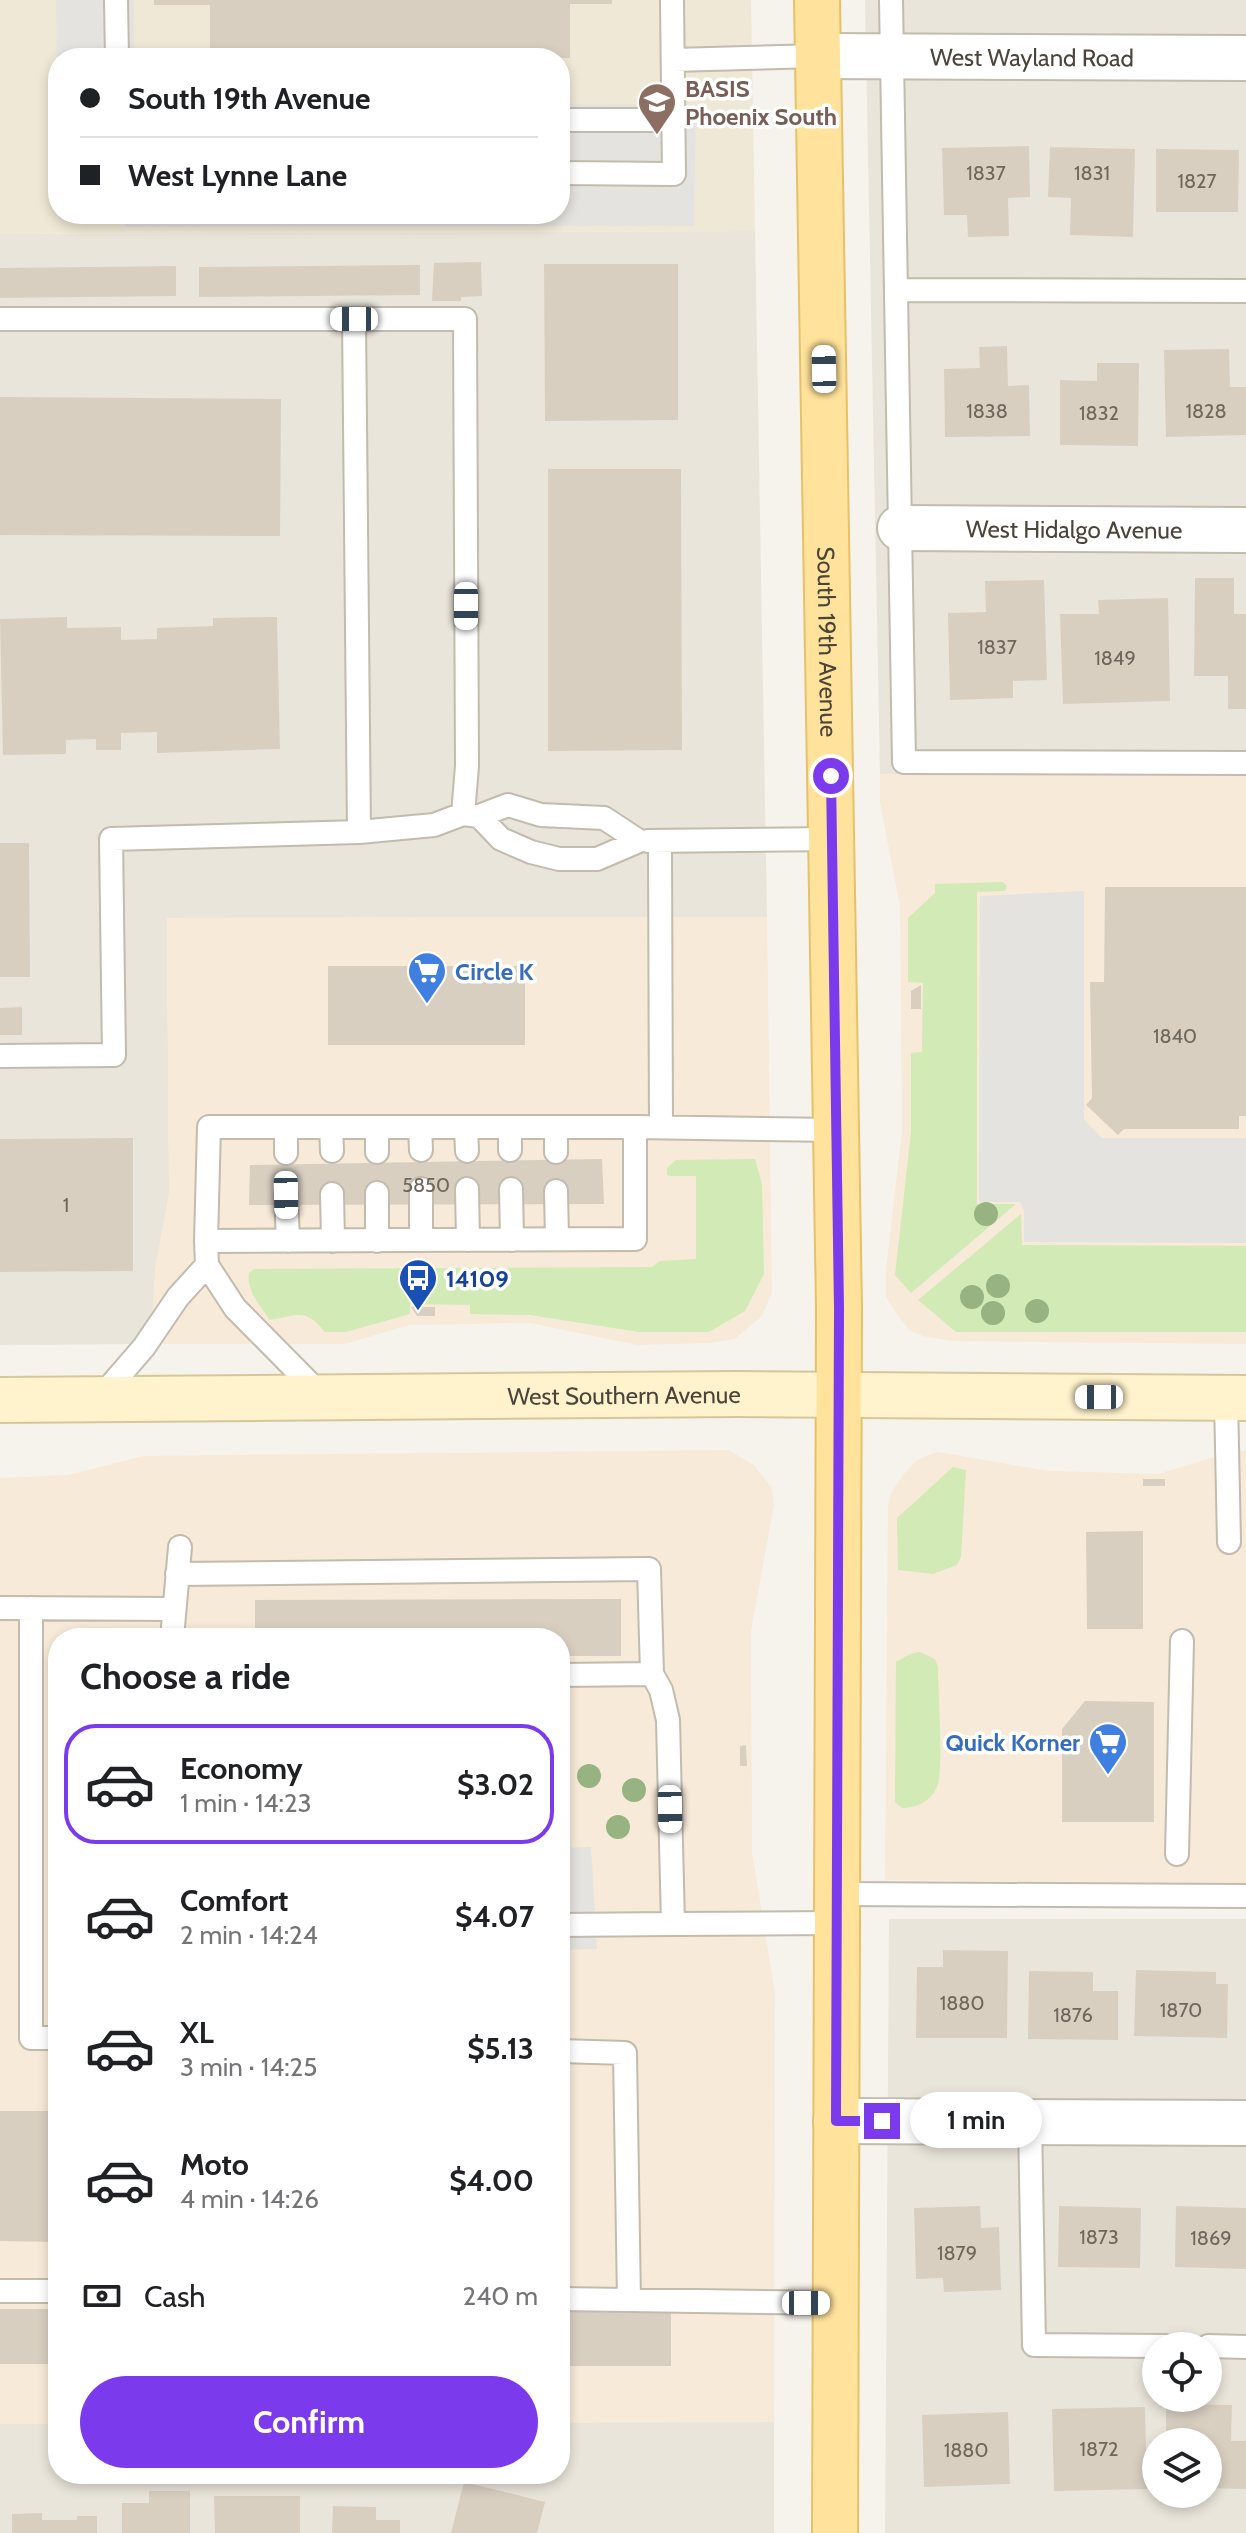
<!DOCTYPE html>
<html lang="en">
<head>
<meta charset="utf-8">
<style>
	body { margin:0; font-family:Cabin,sans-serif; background:#f6f6f6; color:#202124; height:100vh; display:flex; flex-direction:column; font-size:30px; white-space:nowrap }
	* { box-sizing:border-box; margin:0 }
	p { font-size:26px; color:#757577 }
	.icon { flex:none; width:44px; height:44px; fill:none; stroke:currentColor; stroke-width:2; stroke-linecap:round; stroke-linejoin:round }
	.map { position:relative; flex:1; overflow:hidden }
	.side { position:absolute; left:48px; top:1628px; width:522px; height:856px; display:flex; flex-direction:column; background:#fff; border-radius:32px; box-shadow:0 4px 12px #0003 }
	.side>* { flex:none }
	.banner { position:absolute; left:48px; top:48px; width:522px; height:176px; border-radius:32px; box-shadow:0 4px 12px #0003; display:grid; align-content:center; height:176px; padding:0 32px; background:#fff }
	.buttons { position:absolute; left:1142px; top:2332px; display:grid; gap:16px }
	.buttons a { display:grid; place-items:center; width:80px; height:80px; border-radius:50%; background:#fff; box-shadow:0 4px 12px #0003; font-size:40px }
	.end { position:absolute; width:36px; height:36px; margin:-18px; border:10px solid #7c3aed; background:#fff; box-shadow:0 0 0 4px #fff }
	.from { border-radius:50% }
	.bubble { position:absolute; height:56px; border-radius:28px; background:#fff; box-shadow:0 4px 12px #0003; font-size:26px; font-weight:700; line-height:56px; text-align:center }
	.car { position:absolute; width:24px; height:48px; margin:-24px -12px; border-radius:10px; box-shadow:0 0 6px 2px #0007; background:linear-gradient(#fff 24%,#345 0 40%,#fff 0 76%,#345 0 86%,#fff 0) }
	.banner b { display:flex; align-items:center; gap:28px; height:76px; font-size:30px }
	.banner b+b { border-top:2px solid #e0e0e0 }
	.banner i { width:20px; height:20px; background:#202124 }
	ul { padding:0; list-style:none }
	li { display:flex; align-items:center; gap:24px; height:120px; margin:0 16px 12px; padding:0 16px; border:4px solid transparent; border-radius:32px }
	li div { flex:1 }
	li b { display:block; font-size:30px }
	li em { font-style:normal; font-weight:700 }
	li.active { border-color:#7c3aed }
	li>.icon { width:72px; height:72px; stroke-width:1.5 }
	h2 { padding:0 32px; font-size:36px; line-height:96px }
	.pay { display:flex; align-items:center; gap:20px; height:88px; padding:0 32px; font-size:30px }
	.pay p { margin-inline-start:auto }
	.button { display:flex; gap:16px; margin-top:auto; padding:16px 32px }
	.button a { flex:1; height:92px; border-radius:48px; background:#7c3aed; color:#fff; font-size:32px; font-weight:700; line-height:92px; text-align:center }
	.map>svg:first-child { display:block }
	.residential { fill:#eae5da; fill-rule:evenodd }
	.commercial { fill:#f7ead8 }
	.education { fill:#efe8d6; fill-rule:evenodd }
	.green { fill:#d2eab5 }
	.parking { fill:#e5e3e0 }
	.building { fill:#d8cfc1 }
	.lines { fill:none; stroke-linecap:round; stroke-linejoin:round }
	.lane-casing { stroke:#c2bbae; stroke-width:26 }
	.street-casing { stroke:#c2bbae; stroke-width:48 }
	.secondary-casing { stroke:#d6c79b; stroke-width:48 }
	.primary-casing { stroke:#e6c16a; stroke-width:48 }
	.lane { stroke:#fff; stroke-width:22 }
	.street { stroke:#fff; stroke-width:44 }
	.secondary { stroke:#fff3cd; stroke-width:44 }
	.primary { stroke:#ffe39c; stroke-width:44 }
	.tree { fill:#97b381 }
	.route { stroke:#7c3aed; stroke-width:10 }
	.labels { text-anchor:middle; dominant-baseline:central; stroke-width:7; stroke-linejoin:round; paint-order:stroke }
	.number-label { font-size:20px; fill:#6e675b }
	.street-label { font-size:24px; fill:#4b4439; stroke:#fff }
	.education-label { font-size:24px; font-weight:bold; fill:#785e54; stroke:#fff; text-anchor:start }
	.shop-label { font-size:24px; font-weight:bold; fill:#366cbe; stroke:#fff; text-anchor:start }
	.transit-label { font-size:24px; font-weight:bold; fill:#164399; stroke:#fff; text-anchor:start }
</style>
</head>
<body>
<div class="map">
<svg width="1246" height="2533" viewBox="0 0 1246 2533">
	<rect width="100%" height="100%" fill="#f6f3ec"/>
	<path class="residential" d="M865 0H1246V776L880 774Z
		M755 231 767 917 167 918 169 1193 151 1344 0 1345V234Z
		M889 1919H1246V2533H885ZM1156 2346H1208V2398H1156ZM1156 2442H1208V2494H1156Z
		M560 2422H774V2533H0V2423H58V2474H560Z"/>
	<path class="commercial" d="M880 774 1246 776V1344L952 1341 923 1336 909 1330 896 1313 886 1297V1270L902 1131 900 907 880 802Z
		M767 917 772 1293 762 1316 735 1339 709 1343 637 1345 530 1323 409 1325 345 1344H151L155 1268 169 1193 167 918Z
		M728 1450 754 1465 772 1488 774 1505 751 1631 752 1852 775 1993 774 2422 560 2423V1638H58V2424H0V1478L68 1475 143 1456Z
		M1238 1450 1246 1451V1883L885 1880 888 1507 891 1493 903 1475 917 1460 937 1452 1049 1471 1158 1474Z"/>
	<path class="education" d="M0 0H751L755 231 0 234ZM58 58H560V214H58Z"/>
	<path class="green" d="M1003 882 1007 886 1005 891 977 892V1204H1016L911 1293 895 1275 911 1132V1053L922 1052 923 983 908 982V918L935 893V884Z
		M755 1159 762 1184 764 1274 745 1311 709 1332H639L530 1315 470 1314V1305L410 1304V1314L346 1332H325C306 1308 298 1315 270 1320 260 1305 246 1291 249 1273L254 1269 652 1267 660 1261 696 1259V1176H671L667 1175V1168L676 1160Z
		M1021 1214 1022 1245 1246 1246V1332H956L918 1300Z
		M953 1467 966 1470 961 1557 957 1565 933 1574 898 1570 897 1518Z
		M920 1652 935 1659 938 1667C938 1689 944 1771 937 1787 931 1801 917 1808 902 1808L895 1802 896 1662 910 1654Z"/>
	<path class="parking" d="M56 0H134V58H58V191Z
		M560 104 696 105 694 226 125 227V214H560Z
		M1084 891V1120L1102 1138H1246V1243L1024 1242V1210L1020 1202H979L980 896Z
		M591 1847 597 1949 560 1950V1848Z"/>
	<path class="building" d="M154 0H612V4H570V58L210 57V5H154Z
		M1029 146 1030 197 1008 198 1009 236 968 237 967 215H944L942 148Z
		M1050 147 1135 149 1133 237 1070 235 1071 198 1048 197Z
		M1156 149 1239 150 1238 212H1156Z
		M481 262 482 296 461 297V301H432L434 263Z
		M544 264H678V420L545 421Z
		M420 265V295L199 297V267Z
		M176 266V296L0 298V268Z
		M1007 346 1008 386 1029 385 1030 436 945 437 944 369 980 368 979 347Z
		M1229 349 1230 387H1246V435L1166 437 1164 350Z
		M1097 363H1139L1138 446 1060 445V380L1097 381Z
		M0 397 281 399 280 536 0 535Z
		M548 469H681L682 750 548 751Z
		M1195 578H1234V614H1246V709H1228V676H1194Z
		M1044 580 1047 680 1013 681V698L950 700 948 613 986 612 985 581Z
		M1168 598 1170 701 1063 704 1060 614H1099L1098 600Z
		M67 617V628L121 627V640L157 639V628L213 626V618L277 617 280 749 157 753V732L121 733V750H96V739L66 740V754L3 755 0 619Z
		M0 843H29L30 977H0Z
		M1105 887H1246V1116H1239V1129H1124L1118 1135 1086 1105 1092 1098 1090 982H1104Z
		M328 966H525V1045H328Z
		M921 985V1009H911V991Z
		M22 1007V1035H0V1008Z
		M133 1138V1271L0 1272V1139Z
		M602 1159 604 1204 249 1205 250 1165Z
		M411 1307H435V1316H417Z
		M1143 1479H1165V1486H1143Z
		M1143 1531V1629H1087L1086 1532Z
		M621 1599V1656H560V1638H255V1600Z
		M1085 1701 1154 1702V1822H1062V1729Z
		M746 1745 747 1766H740V1746Z
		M560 1763H567V1828H560Z
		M943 1950 1008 1951 1007 2038H916L917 1967H943Z
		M1136 1970 1216 1972V1984H1228L1227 2038 1134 2036Z
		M1029 1971 1093 1972V1991H1118V2040L1028 2039Z
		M0 2111H58V2242L0 2241Z
		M980 2206 981 2228 999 2227 1001 2290 944 2292 943 2278 916 2279 914 2208Z
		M1059 2206 1141 2208 1140 2268 1058 2267Z
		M1176 2206 1246 2208V2269L1175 2267Z
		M0 2309H58V2364H0Z
		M560 2311H671V2366H560Z
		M1166 2404 1232 2405 1231 2441H1246V2489L1208 2488V2442H1166Z
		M1145 2407 1147 2489 1054 2491 1052 2409Z
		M1008 2412 1010 2484 924 2487 922 2415Z
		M464 2482 545 2502 537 2533H451Z
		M149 2491H190V2533H122V2503H149Z
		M214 2496H300V2533H215Z
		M333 2506 376 2507V2520H400V2533H332Z
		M42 2513V2520H77V2516H97V2533H12V2514Z"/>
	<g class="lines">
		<g class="lane-casing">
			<path id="lane" d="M116 0 117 58
				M891 0 904 762 1246 763
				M673 60 818 56
				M560 120H673
				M560 173 674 174 672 0
				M896 290 1246 291
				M0 319H465L467 766 463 814
				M354 319 359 832
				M648 841 832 839
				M660 843 661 1127
				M0 1056 114 1055 111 839 359 832 434 825 463 814 479 816 508 805 541 815 604 818 639 841 597 859H559L531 852 501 839 479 816
				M286 1127V1153
				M331 1127 332 1151
				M377 1127V1152
				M420 1127 421 1150
				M466 1127 467 1151
				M510 1127V1150
				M556 1127V1152
				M635 1127H209L206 1241 635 1239V1127L836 1130
				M421 1189V1240
				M467 1189 468 1240
				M511 1189 512 1240
				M556 1191 557 1239
				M377 1193V1241
				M332 1194 333 1241
				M286 1195 288 1241
				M206 1241 207 1265 235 1308 323 1397
				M100 1398 144 1347 178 1297 207 1265
				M1226 1398 1229 1542
				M177 1574 649 1569 652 1674
				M0 1608 174 1609
				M31 1608V2038H58
				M172 1638 180 1547
				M560 1675 652 1674 661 1690 668 1720 673 1924 560 1925
				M1177 1854 1182 1641
				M838 1894 1246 1896
				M673 1924 838 1923
				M560 2051 625 2053 629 2300
				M1030 2121 1034 2345 1165 2346
				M0 2291H58
				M560 2299 835 2303
				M1208 2346 1246 2347"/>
		</g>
		<g class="street-casing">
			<g id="street">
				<path id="s1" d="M818 56 1246 58"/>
				<path id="s2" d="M900 528 1246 530"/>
				<path d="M836 2121 1246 2123"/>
			</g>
		</g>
		<g class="secondary-casing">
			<g id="secondary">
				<path id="s3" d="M0 1400 738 1394 1246 1398"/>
			</g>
		</g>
		<g class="primary-casing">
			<g id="primary">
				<path id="s4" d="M817 0 839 1308 835 2533"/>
			</g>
		</g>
		<use href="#lane" class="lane"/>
		<use href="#street" class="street"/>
		<use href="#secondary" class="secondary"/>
		<use href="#primary" class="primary"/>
	</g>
	<g class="tree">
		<circle cx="986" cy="1214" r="12"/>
		<circle cx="998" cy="1286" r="12"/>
		<circle cx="972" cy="1297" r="12"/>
		<circle cx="1037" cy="1311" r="12"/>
		<circle cx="993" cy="1313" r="12"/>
		<circle cx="589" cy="1776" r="12"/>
		<circle cx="634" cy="1790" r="12"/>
		<circle cx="618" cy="1827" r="12"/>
	</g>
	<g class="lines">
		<path class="route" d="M831 776 839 1308 836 2121H882"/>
	</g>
	<defs>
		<g id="school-pin" transform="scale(2)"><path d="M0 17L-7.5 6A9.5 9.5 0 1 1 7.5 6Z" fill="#8d6e63" stroke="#fff"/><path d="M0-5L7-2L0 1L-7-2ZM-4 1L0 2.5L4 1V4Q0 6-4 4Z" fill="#fff"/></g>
		<g id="supermarket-pin" transform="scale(2)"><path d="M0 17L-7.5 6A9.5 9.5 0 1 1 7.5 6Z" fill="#3f7fe0" stroke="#fff"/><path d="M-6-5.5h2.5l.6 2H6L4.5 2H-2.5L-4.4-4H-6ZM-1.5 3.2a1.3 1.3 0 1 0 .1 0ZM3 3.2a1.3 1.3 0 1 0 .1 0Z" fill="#fff"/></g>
		<g id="bus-pin" transform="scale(2)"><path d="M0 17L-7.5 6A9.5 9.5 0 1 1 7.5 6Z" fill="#1a4fb4" stroke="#fff"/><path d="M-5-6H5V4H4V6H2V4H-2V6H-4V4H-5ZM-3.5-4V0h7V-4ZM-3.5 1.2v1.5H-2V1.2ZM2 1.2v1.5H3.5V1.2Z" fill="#fff"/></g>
	</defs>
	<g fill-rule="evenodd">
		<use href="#school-pin" x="657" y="102"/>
		<use href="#supermarket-pin" x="427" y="971"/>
		<use href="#bus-pin" x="418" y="1278"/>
		<use href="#supermarket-pin" x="1108" y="1742"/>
	</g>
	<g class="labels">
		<g class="number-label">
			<text x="986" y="173">1837</text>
			<text x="1092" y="173">1831</text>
			<text x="1197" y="181">1827</text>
			<text x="987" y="411">1838</text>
			<text x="1206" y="411">1828</text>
			<text x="1099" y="413">1832</text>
			<text x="997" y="647">1837</text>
			<text x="1115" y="658">1849</text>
			<text x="1175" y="1036">1840</text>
			<text x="426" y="1185">5850</text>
			<text x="66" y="1205">1</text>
			<text x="962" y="2003">1880</text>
			<text x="1181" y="2010">1870</text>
			<text x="1073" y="2015">1876</text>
			<text x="1099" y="2237">1873</text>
			<text x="1211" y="2238">1869</text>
			<text x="957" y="2253">1879</text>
			<text x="1099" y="2449">1872</text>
			<text x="966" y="2450">1880</text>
		</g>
		<g class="street-label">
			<text stroke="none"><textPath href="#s1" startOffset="214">West Wayland Road</textPath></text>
			<text stroke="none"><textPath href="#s2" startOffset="174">West Hidalgo Avenue</textPath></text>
			<text stroke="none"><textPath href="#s4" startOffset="642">South 19th Avenue</textPath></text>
			<text stroke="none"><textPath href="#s3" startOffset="624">West Southern Avenue</textPath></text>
		</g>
		<g class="education-label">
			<text x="685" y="88">BASIS<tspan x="685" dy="28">Phoenix South</tspan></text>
		</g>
		<g class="shop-label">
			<text x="455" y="971">Circle K</text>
			<text x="1080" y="1742" text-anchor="end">Quick Korner</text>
		</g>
		<g class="transit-label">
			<text x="446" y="1278">14109</text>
		</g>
	</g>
</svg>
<div class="buttons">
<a><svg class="icon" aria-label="locate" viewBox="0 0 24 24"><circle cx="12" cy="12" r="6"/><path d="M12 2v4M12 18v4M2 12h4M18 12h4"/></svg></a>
<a><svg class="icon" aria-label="layers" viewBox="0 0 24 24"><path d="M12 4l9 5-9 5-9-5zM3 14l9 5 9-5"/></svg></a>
</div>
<i class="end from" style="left:831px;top:776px"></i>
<i class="end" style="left:882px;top:2121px"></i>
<div class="bubble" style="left:910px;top:2092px;width:132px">1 min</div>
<i class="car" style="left:354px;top:319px;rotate:270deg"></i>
<i class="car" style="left:824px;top:369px;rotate:359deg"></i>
<i class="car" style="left:466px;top:606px;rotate:180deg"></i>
<i class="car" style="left:286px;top:1195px;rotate:179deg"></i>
<i class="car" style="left:1099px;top:1397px;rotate:270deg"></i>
<i class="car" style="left:670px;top:1809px;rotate:179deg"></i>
<i class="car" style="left:806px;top:2303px;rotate:90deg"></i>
<div class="banner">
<b><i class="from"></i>South 19th Avenue</b>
<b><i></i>West Lynne Lane</b>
</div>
<section class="side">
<h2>Choose a ride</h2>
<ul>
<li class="active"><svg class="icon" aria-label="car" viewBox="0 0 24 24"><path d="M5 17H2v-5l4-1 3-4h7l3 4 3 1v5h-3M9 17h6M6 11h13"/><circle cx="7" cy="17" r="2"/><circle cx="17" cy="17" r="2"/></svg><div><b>Economy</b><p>1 min · 14:23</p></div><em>$3.02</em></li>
<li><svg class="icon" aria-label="car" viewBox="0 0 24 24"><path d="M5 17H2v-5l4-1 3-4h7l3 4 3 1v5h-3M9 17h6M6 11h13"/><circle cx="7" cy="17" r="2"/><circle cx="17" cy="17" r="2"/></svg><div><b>Comfort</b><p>2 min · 14:24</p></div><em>$4.07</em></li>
<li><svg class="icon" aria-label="car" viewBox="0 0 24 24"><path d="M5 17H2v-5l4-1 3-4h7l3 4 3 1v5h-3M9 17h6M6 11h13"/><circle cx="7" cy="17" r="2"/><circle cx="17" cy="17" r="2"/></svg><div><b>XL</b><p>3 min · 14:25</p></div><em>$5.13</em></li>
<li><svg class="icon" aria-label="car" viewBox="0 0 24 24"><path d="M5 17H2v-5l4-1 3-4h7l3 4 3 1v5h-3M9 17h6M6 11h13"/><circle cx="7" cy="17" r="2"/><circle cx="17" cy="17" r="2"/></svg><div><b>Moto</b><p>4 min · 14:26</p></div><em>$4.00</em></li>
</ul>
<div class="pay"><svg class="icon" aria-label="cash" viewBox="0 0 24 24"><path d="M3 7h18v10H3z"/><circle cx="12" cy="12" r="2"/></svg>Cash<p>240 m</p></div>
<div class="button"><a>Confirm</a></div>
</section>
</div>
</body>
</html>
